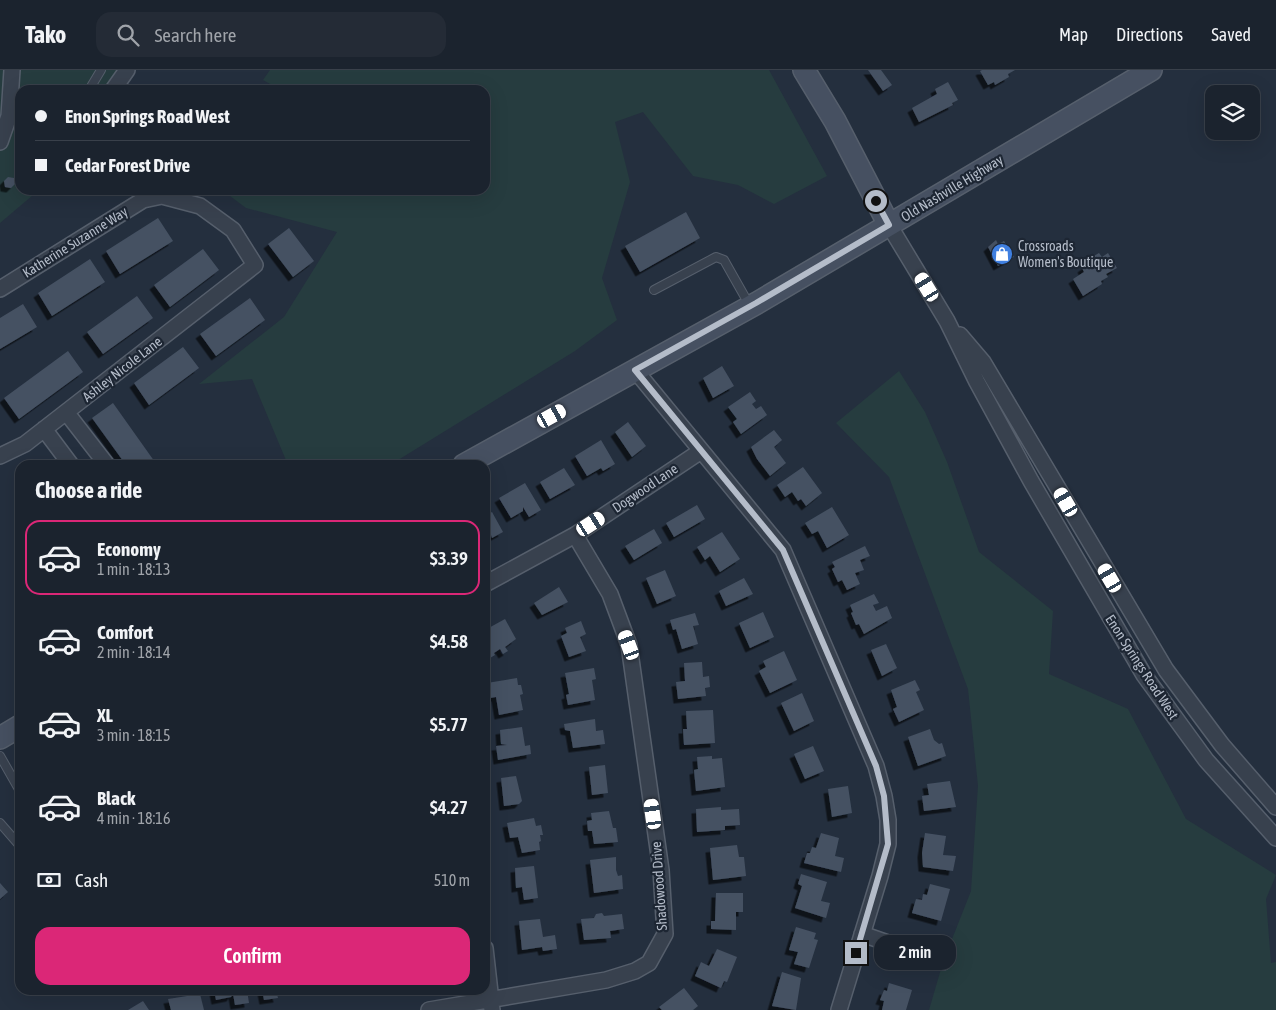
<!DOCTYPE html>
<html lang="en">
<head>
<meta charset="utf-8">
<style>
	body { margin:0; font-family:"Asap Condensed",sans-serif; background:#242b36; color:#f1f3f6; height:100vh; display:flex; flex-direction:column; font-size:19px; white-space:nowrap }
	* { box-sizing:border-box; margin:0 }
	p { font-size:16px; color:#a0a4aa }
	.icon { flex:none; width:28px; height:28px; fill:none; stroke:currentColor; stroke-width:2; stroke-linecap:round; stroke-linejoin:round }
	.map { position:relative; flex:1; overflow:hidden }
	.side { position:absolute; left:15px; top:390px; width:475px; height:535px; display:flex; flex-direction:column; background:#1b232e; border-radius:15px; box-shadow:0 5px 20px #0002,0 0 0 1px #39404a }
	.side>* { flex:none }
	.hud { position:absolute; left:15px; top:15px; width:475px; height:110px; border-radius:15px; box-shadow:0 5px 20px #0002,0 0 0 1px #39404a; display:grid; align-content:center; height:110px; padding:0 20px; background:#1b232e }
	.tools { position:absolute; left:1205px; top:15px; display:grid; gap:10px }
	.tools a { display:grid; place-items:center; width:55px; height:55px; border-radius:10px; background:#1b232e; box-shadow:0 5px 20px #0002,0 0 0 1px #39404a; font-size:25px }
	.end { position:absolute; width:22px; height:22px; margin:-11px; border:6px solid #b4bcc9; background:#111; box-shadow:0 0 0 2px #111 }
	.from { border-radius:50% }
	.bubble { position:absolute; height:35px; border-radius:15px; background:#1b232e; box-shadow:0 5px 20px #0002,0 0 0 1px #39404a; font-size:16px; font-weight:600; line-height:35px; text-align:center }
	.car { position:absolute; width:15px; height:30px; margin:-15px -8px; border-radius:6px; box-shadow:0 0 4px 1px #0007; background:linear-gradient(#fff 24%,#345 0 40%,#fff 0 76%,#345 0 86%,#fff 0) }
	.hud b { display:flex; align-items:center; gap:18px; height:48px; font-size:19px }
	.hud b+b { border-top:1px solid #39404a }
	.hud i { width:12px; height:12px; background:#f1f3f6 }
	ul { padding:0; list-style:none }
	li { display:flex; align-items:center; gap:15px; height:75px; margin:0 10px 8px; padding:0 10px; border:2px solid transparent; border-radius:15px }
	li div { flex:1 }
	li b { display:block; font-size:19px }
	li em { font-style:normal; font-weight:600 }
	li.on { border-color:#db2777 }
	li>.icon { width:45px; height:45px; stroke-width:1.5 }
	h2 { padding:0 20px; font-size:22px; line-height:60px }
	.pay { display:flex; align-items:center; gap:12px; height:55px; padding:0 20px; font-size:19px }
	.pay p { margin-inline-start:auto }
	.cta { display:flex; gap:10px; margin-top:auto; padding:10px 20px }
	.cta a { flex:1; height:58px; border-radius:15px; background:#db2777; color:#fff; font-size:20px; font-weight:600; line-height:58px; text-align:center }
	header { display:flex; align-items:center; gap:30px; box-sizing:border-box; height:70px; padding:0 25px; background:#1b232e; border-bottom:1px solid #39404a }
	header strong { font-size:24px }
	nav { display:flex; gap:28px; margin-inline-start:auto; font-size:18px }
	.search { width:350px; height:45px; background:#242b36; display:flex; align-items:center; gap:12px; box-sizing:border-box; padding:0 18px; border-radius:15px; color:#a0a4aa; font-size:19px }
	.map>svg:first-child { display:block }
	.green { fill:#263c3f }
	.building { fill:#455162; filter:url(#shadow) }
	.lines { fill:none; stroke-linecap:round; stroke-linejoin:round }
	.lane-casing { stroke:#565f6c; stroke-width:10 }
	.street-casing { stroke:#565f6c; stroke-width:18 }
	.secondary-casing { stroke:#565f6c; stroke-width:24 }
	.lane { stroke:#38414e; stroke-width:8 }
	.street { stroke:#38414e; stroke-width:15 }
	.secondary { stroke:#465061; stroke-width:21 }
	.route { stroke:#b4bcc9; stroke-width:6 }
	.labels { text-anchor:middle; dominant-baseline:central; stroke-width:4.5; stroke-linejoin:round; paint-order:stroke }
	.street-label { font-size:14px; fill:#b4bcc9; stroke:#1d2633 }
	.poi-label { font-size:14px; fill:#b4bcc9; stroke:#1d2633; text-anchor:start }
</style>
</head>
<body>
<header>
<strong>Tako</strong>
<div class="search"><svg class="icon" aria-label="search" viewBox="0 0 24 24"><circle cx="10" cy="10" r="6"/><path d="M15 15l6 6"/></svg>Search here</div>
<nav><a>Map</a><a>Directions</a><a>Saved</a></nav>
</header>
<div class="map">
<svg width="1276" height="940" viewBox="0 0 1276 940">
	<defs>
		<filter id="shadow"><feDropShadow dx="-4.5" dy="4.5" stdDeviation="0" flood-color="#0009"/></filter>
	</defs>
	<rect width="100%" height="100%" fill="#242f3e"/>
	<path class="green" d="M0 0H121L109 20H20V120H39L0 153Z
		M270 0H769L827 106 774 134 738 115 693 106 643 42 615 52 630 112 602 208 617 250 575 281 390 395H288L252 309 199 314 284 247 337 162 246 138 222 120H485V20H281L263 10Z
		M899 301 925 342 947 392 979 482 1053 541 1049 604 1128 639 1186 749 1276 805 1266 829 1271 893 1276 892V940H929L943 892 971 821 978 716 968 619 889 407 836 353Z"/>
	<path class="building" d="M868 0H881L892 15 883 21Z
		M982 0H1015L1008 4 1009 7 995 15 994 12 988 15 980 1Z
		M948 12 958 30 952 33 953 35 919 52 912 38 937 24 935 19Z
		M8 107 14 108 15 114 11 118 5 117 4 111Z
		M686 142 700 168 640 202 625 176Z
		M158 148 173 171 120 204 106 181Z
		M289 158 314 191 293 207 268 174Z
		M996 170 998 174 1004 171 1014 187 998 196 988 177Z
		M203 179 219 200 170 237 154 215Z
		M1099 183 1102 187 1108 183 1117 198 1106 204 1108 207 1101 211 1102 214 1083 226 1073 209 1084 202 1082 198 1089 193 1087 190Z
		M90 189 105 212 52 246 38 223Z
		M137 226 153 248 103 284 87 262Z
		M250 228 265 250 216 286 200 264Z
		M23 234 37 257 0 279V248Z
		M183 277 199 298 149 335 134 313Z
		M68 281 83 302 19 349 4 328Z
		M722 296 734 316 713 328 703 308Z
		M750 322 756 331 752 334 756 339 761 336 767 345 741 364 733 352 737 349 728 337Z
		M113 333 157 395H126L92 348Z
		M628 352 646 376 632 387 615 362Z
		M774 360 782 370 774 377 786 393 770 406 757 389 751 377Z
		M601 370 615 394 603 401 601 398 587 406 575 386Z
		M803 397 822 423 806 436 801 429 798 431 792 422 785 427 777 415Z
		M564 398 575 415 550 429 540 412Z
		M525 413 541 440 529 447 523 437V441L511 448 499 428Z
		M697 435 705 449 674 467 666 453Z
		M832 437 849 465 827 478 818 461 812 464 805 453Z
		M492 442 503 462 492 468 491 465 485 467V446Z
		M654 459 662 473 634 490 625 476Z
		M722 462 740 489 720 502 710 486 705 490 697 477Z
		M865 476 870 486 860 490 864 500 855 503 860 514 847 520 842 510 838 512 832 499 835 497 832 492Z
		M665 500 676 526 657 534 646 508Z
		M744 508 753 524 726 536 719 521Z
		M559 517 568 532 542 545 534 533Z
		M874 524 879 533 873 535 876 541 887 536 892 548 864 564 859 554 856 555 851 543 853 542 850 535Z
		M763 542 774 567 750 578 739 553Z
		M695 543 699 555 693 556 698 574 682 579 676 559 673 560 670 550Z
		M505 549 516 569 505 577 508 581 503 584 500 579 494 583 495 585 485 591V570H491L485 560Z
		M581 551 586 564 580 567 586 581 569 587 561 566 567 563 565 558Z
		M886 574 897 598 882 606 871 580Z
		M784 581 797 610 770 623 759 601 766 597 763 591Z
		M702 592 703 607 709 606 710 617 705 618 706 626 678 629 676 612 685 611 684 593Z
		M594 598 596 609 592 610 595 630 568 635 566 625 569 624 565 603Z
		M517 608 518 615H521L523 624 520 625 523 640 499 645 496 627 490 628 487 613Z
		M915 610 920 620 916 622 924 640 899 652 893 639 897 637 891 620Z
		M802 623 814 651 794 661 781 633Z
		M713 640 715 673 684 675 683 659H687L686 641Z
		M595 649 596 661 603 660 605 674 573 678 570 661 565 660 564 654Z
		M522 657 525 676 530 675 531 684 498 690 496 676 507 675 501 674 500 660Z
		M930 659 934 670 939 674 942 673 946 686 918 696 908 667Z
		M813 676 824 701 805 709 794 684Z
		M712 686V689L722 688 725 717 696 721 694 700 698 699 697 687Z
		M605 695 608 723 592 725 589 697Z
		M516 706 522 731 519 734 504 736 501 708Z
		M950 711 956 737 924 741 922 726 929 725 927 714Z
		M848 716 852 743 832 747 828 719Z
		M721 737V740L739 739 740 755 725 756V760L697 762 696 739Z
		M609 741 613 758H616L618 772 594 774 592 761H588L587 751 592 750 591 743Z
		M534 748 536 756 541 755 543 765H540L541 771 539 772 540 780 522 783 518 767 510 768 507 753Z
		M821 763 839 768 835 786 844 788 841 802 804 793 807 783H810L812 777 816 778Z
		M925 763 946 766 943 785 956 786 953 801 923 797 922 783Z
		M737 775 739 787H744L746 806 713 810 710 778Z
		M616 787V800L618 806 622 805 623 819 594 823 590 790Z
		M534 796 538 828 524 830 522 817 516 818 515 798Z
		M801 804 827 812 821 831 830 833 826 848 795 838 802 816 798 814Z
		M0 813 8 822 0 829Z
		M930 814 950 819 941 851 912 843 916 829 922 830 923 824 927 825Z
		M716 823H743V842H736V860L711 859V851H715Z
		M602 843 604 846 622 844 624 859 610 861 611 868 584 870 581 849 594 848 596 844Z
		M540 849 543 867 555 865 557 879 543 881 542 877 522 880 519 851Z
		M796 857 816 863 814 869 818 870 809 898 794 894 798 882 789 880Z
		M717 879 737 887 727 912 724 911 721 918 695 906 701 892 709 896Z
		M782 902 801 908 796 940 772 936Z
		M889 913 912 920 906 940H882L884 931 880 930 884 920 887 921Z
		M684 918 698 936 693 940H662L659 937Z
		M214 920H247L249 933 235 935 233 924 231 927 216 930Z
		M262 920H276L278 928 264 930Z
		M200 924 204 940H171L168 929Z
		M143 931 149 940H128Z"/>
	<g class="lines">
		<g class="lane-casing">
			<path id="lane" d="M89 20 101 0
				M654 220 716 187 724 190 750 236
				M0 686 20 721
				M0 753 20 776"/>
		</g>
		<g class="street-casing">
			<path id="street" d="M113 20 127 0
				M0 72 9 46 12 0
				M889 155 947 251 977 312 1031 411 1144 605 1206 690 1276 768
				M0 219 143 130 162 126 200 136 233 160 255 195 25 374 0 386
				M960 265 983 292 1166 600 1222 675 1276 737
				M635 300 783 480 876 696 884 726 888 750V774L880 806 839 940
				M66 342 107 395
				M44 359 71 395
				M485 514 575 465 701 381
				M862 864 943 892
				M485 878 492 940
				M429 940 606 910 635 901 649 893 665 864 661 800 629 575 610 524 575 465"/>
		</g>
		<g class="secondary-casing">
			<path id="secondary" d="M804 0 835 51 889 155
				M464 395 757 233 1151 0
				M0 668 20 656"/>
		</g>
		<use href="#lane" class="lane"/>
		<use href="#street" class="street"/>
		<use href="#secondary" class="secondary"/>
	</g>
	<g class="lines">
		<path class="route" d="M856 883 888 774 884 726 876 696 783 480 635 300 756 233 889 155 876 131"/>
	</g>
	<defs>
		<g id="shop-disc" transform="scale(1.125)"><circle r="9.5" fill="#3f7fe0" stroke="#1d2633"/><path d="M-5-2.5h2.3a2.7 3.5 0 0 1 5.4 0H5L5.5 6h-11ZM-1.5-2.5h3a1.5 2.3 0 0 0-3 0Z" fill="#fff"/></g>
	</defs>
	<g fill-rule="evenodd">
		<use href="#shop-disc" x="1002" y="184"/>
	</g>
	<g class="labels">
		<g class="street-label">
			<text transform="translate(952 118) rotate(-31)">Old Nashville Highway</text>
			<text transform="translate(75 172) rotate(-32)">Katherine Suzanne Way</text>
			<text transform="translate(122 299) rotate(-38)">Ashley Nicole Lane</text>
			<text transform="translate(645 418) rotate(-34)">Dogwood Lane</text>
			<text transform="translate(1142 597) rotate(57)">Enon Springs Road West</text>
			<text transform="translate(659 816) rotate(-94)">Shadowood Drive</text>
		</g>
		<g class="poi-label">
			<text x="1018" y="176">Crossroads<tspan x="1018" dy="16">Women's Boutique</tspan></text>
		</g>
	</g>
</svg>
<div class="tools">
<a><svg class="icon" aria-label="layers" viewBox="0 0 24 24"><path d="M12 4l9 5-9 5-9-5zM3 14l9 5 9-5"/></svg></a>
</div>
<i class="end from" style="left:876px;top:131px"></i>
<i class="end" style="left:856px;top:883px"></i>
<div class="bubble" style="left:874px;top:865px;width:82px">2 min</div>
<i class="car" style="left:927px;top:217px;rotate:329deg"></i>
<i class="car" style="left:552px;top:346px;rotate:61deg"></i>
<i class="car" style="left:1066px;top:432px;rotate:330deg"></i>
<i class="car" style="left:591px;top:454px;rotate:57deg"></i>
<i class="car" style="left:1110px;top:508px;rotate:330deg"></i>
<i class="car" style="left:629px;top:575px;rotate:340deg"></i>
<i class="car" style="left:653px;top:744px;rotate:352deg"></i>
<div class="hud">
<b><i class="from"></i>Enon Springs Road West</b>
<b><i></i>Cedar Forest Drive</b>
</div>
<section class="side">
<h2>Choose a ride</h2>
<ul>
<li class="on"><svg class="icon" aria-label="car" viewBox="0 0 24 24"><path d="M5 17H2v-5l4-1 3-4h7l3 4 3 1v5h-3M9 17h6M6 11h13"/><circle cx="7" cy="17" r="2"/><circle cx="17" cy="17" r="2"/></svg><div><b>Economy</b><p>1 min · 18:13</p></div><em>$3.39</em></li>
<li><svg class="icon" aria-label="car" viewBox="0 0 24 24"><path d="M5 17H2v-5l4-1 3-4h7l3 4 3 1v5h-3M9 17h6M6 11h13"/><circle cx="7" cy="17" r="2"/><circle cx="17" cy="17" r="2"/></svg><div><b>Comfort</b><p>2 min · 18:14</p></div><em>$4.58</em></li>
<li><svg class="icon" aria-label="car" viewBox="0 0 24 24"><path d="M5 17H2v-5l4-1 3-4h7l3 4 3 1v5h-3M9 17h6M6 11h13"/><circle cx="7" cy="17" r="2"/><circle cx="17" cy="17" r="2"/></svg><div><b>XL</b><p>3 min · 18:15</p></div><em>$5.77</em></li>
<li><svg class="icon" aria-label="car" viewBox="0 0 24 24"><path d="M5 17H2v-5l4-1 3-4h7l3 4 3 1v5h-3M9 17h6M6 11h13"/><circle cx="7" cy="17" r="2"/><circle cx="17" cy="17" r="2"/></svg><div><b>Black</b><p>4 min · 18:16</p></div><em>$4.27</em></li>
</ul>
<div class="pay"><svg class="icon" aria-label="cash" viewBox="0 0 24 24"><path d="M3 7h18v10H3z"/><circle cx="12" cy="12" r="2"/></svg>Cash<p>510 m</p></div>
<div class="cta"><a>Confirm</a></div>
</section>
</div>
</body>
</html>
